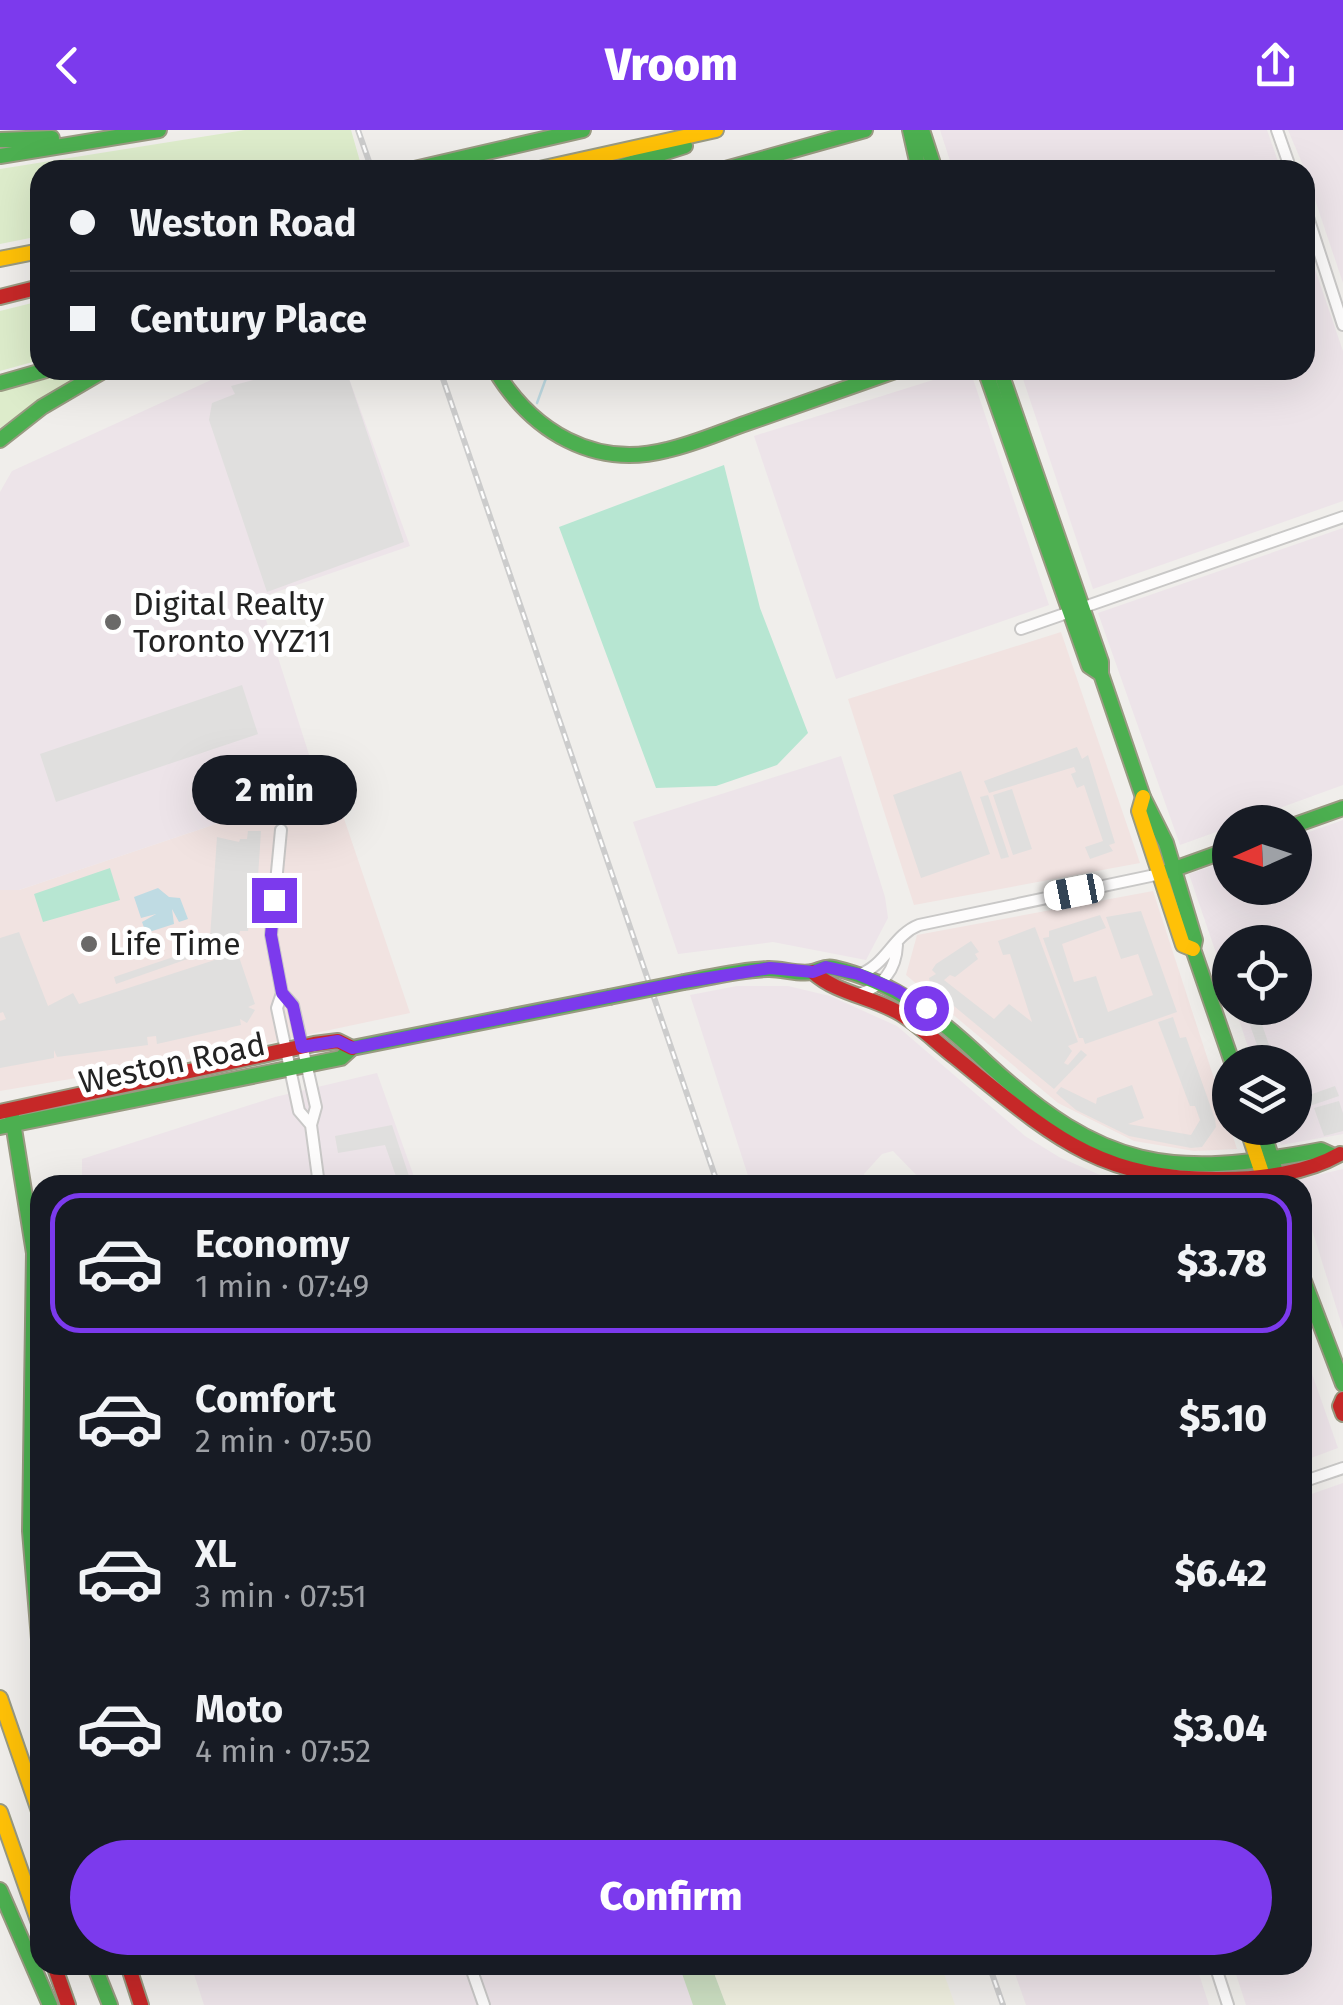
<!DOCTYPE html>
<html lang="en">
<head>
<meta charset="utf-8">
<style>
	body { margin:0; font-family:"Fira Sans",sans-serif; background:#20242c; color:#f1f3f6; height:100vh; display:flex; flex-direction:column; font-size:38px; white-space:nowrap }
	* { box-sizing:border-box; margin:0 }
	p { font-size:32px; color:#9ea1a6 }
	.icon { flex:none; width:55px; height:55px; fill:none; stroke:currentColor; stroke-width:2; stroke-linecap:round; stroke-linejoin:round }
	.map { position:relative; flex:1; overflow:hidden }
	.panel { position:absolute; left:30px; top:1045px; width:1282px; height:800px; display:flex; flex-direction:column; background:#171b24; border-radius:30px; box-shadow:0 10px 40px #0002 }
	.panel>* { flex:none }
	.guide { position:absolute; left:30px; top:30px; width:1285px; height:220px; border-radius:30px; box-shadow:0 10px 40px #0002; display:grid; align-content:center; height:220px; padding:0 40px; background:#171b24 }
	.needle { width:65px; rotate:267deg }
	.buttons { position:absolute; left:1212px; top:675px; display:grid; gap:20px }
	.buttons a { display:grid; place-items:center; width:100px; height:100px; border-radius:50%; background:#171b24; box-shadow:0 10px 40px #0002; font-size:50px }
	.end { position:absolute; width:45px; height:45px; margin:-22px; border:12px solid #7c3aed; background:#fff; box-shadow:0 0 0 5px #fff }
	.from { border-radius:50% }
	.bubble { position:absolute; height:70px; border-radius:35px; background:#171b24; box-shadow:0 10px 40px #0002; font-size:32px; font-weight:800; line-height:70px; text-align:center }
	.car { position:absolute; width:30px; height:60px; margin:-30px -15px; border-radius:12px; box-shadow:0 0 8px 2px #0007; background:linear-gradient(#fff 24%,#345 0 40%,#fff 0 76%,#345 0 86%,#fff 0) }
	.guide b { display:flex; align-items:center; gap:35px; height:95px; font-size:38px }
	.guide b+b { border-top:2px solid #363941 }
	.guide i { width:25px; height:25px; background:#f1f3f6 }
	ul { padding:18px 0 0; list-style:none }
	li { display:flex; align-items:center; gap:30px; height:140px; margin:0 20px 15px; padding:0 20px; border:5px solid transparent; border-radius:30px }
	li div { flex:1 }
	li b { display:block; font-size:38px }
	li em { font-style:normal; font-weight:800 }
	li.selected { border-color:#7c3aed }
	li>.icon { width:90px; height:90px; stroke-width:1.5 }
	.cta { display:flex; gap:20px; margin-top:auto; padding:20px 40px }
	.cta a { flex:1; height:115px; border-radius:60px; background:#7c3aed; color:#fff; font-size:40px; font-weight:800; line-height:115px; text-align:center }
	header { display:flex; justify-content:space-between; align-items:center; height:130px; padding:0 40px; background:#7c3aed; color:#fff; font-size:45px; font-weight:800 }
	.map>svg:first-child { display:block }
	.commercial { fill:#f1e3e1 }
	.industrial { fill:#ede4e9 }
	.farmland { fill:#efefdf }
	.grass { fill:#ddeccb }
	.forest { fill:#cbdec1 }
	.pitch { fill:#b7e6d2 }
	.parking { fill:#e0dfde }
	.water { fill:#bfdbe3 }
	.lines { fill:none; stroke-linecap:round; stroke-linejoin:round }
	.stream { stroke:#bfdbe3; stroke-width:2.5 }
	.street-casing { stroke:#c9c8c7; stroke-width:14 }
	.fast-casing { stroke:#999a82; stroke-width:18 }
	.slow-casing { stroke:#999a82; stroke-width:18 }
	.jam-casing { stroke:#999a82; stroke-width:18 }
	.street { stroke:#fdfcfc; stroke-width:10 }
	.fast { stroke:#4caf50; stroke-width:14 }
	.slow { stroke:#ffc107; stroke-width:14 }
	.jam { stroke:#c62828; stroke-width:14 }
	.rail-casing { stroke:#ccc; stroke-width:6 }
	.rail { stroke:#fff; stroke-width:2.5; stroke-dasharray:8; stroke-linecap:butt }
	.fast-bridge-casing { stroke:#999a82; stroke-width:18; stroke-linecap:butt }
	.fast-bridge { stroke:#4caf50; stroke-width:14 }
	.route { stroke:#7c3aed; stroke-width:12 }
	.poi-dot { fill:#6a6968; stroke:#fff; stroke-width:4 }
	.labels { text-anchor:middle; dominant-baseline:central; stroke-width:10; stroke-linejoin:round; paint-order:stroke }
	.poi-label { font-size:32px; fill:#222; stroke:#fff; text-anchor:start }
	.street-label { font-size:32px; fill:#222; stroke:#fff }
</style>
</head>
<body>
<header><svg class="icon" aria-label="back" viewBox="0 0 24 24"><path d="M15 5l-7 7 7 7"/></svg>Vroom<svg class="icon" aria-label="share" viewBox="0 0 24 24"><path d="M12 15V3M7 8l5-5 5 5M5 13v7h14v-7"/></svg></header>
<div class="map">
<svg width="1343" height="1875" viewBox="0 0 1343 1875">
	<rect width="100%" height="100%" fill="#f0eeeb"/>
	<path class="commercial" d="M1061 502 1140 733 914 775 848 569Z
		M320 659 336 665 410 883 211 925 0 961V760H19Z
		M1153 761 1237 1019 1194 1021 1134 1011 1058 973 906 845 917 805Z"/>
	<path class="industrial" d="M940 0H1267L1281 40H953Z
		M1288 0H1343V153L1305 40Z
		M1305 110 1343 221V371L1093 459 1020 240H1305Z
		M233 240H346L410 416 259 468 320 659 19 760H0V362L12 341Z
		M965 240H970L1049 475 836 549 754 306Z
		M1343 398V655L1241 692H1230V697L1180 715 1098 483Z
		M841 626 885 767 888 788 866 830 773 812 678 824 633 692Z
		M1343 690V1004L1281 1015 1275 998H1295V932H1253L1235 878H1295V812H1230V864L1189 744 1230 730V758H1295V707Z
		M737 856H788L830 866 897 896 1025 1006 1059 1027 1123 1055H926L893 1021 882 1024 864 1044 866 1055H751L690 865Z
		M377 943 417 1055H82V1029L275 967Z
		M1343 1039V1199L1303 1071 1302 1055H1297L1296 1050Z
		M1303 1218 1338 1318 1303 1331H1302Z
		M1343 1353V1875H1246L1233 1835H1302L1303 1367Z
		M191 1835H680L694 1875H204Z
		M1012 1835H1196L1209 1875H1026Z"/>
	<path class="farmland" d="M711 1835H941L955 1875H726Z"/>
	<path class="grass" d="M245 0H351L361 35 335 40H40V106L0 114V39Z
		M40 171V230L0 241V181Z
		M83 240H91L48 264 0 298V261Z"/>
	<path class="forest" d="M679 1835H711L726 1875H693Z"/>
	<path class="pitch" d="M724 335 760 478 808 603 777 635 716 656 656 658 559 397Z
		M110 738 120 770 43 792 34 764Z"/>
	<path class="parking" d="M290 240H346L404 412 267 462 209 290 212 273 235 264 231 256Z
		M242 555 258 604 56 672 40 624Z
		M1077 617 1082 629 1088 625 1115 713 1109 715 1113 721 1090 729 1085 717 1103 711 1084 655 1077 658 1071 644 1076 642 1074 637 989 663 984 651Z
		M961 641 990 724 921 748 893 665Z
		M1012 659 1032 719 1013 725 993 665Z
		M988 665 1009 727 1001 729 980 667Z
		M248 701H261L255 793H249L248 801H240L239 805 224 810 210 808 217 707 239 712 240 709H247Z
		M1141 781 1177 882 1085 914 1083 908H1079L1043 808 1049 807V801L1100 785 1106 798 1062 814 1074 852 1096 846 1108 882 1153 865 1138 824 1121 829 1106 787Z
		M1035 797 1078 912 1068 916 1072 921 1064 933 1068 935 1081 920 1087 925 1054 959 931 857 929 848 936 844 932 840 936 834 971 811 979 822 975 824 978 829 955 847 950 845 944 850 994 889 1009 874 1032 892 1010 824 1003 825 998 811Z
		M19 802 48 876 73 863 79 874 230 825 232 830 239 827 255 874 248 877 255 880 247 893 240 889 241 895 157 914 156 906 147 907 148 915 57 927 54 920V928L0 938V891L6 889 3 882 0 883V808Z
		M197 819 199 825 116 854 114 847Z
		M1244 878H1263L1265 883 1259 886 1275 932H1263Z
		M1173 887 1180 908 1186 907 1215 989 1216 997 1202 1017 1191 1018 1129 1006 1076 980 1056 963 1061 957 1096 974 1097 968 1132 955 1144 988 1128 994 1191 1005 1200 990 1195 976H1190L1158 892Z
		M1335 956 1339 966 1295 981V970Z
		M1339 971 1343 983V1001L1324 1006 1314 978Z
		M392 995 412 1055H399L385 1015 338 1023 335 1006Z"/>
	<path class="water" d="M158 758 169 767 180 768 188 789 179 792 172 779 174 794 146 803 142 792 156 784 141 788 134 767Z"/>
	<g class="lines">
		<path class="stream" d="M537 273 549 240"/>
		<g class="street-casing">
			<path id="street" d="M1277 0 1291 40
				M1305 78 1343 195
				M1021 499 1343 387
				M281 700 271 805 282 863 277 878 299 981 311 995
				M858 845C886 836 893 805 919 795L1160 744
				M282 863 293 875 316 977 311 995 319 1055
				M859 864C882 857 896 840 897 815
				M890 1052 896 1055
				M1302 1352 1343 1338
				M470 1835 484 1875
				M1215 1835 1228 1875"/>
		</g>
		<g class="fast-casing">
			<path id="fast" d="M910 0 919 40
				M922 0 935 40
				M0 10 52 8
				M0 26 159 0
				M410 40 583 0
				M610 40 685 16
				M722 40 865 0
				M495 240C532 301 594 339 667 320 694 314 721 302 747 293 797 275 848 258 898 240
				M985 240 1089 536 1101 544
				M1000 240 1101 532V544L1143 667 1166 713 1195 810 1193 819 1232 932
				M0 253 46 240
				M0 310 42 277 105 240
				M1295 695 1343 678
				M1166 742 1230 719
				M684 852C711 847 739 840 767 839 781 838 798 845 812 842 821 840 824 836 834 838 896 852 942 890 987 933 1103 1040 1169 1049 1321 1020L1334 1026
				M11 980 34 1123 30 1401 40 1521
				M0 997 341 928 352 918 609 867
				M1262 998 1280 1055
				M1302 1146 1343 1254
				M0 1760 50 1875
				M94 1835 110 1875"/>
		</g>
		<g class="slow-casing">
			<path id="slow" d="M535 40 716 0
				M0 129 40 121
				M1143 667 1139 681 1183 815 1193 819
				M1247 998 1261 1040
				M0 1568 40 1684
				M0 1682 40 1796"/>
		</g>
		<g class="jam-casing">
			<path id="jam" d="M0 167 40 157
				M813 842C837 864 874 867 901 884 920 896 937 913 955 927 1048 1002 1096 1051 1223 1049 1261 1049 1307 1043 1340 1024
				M0 982 314 914 338 911 352 918
				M1343 1269 1340 1276 1343 1284
				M54 1835 68 1875
				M128 1835 141 1875"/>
		</g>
		<use href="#street" class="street"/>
		<use href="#fast" class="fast"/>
		<use href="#slow" class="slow"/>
		<use href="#jam" class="jam"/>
		<g class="rail-casing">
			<path id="rail" d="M358 0 372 40
				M440 240 718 1055
				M989 1835 1003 1875"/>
		</g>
		<use href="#rail" class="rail"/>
		<g class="fast-bridge-casing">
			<path id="fast-bridge" d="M609 867 684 852"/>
		</g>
		<use href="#fast-bridge" class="fast-bridge"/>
	</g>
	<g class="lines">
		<path class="route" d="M274 770 271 805 282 863 293 876 302 917 338 911 352 918 684 852 770 838 813 842 826 837 858 844 896 860 926 878"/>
	</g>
	<g class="poi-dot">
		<circle cx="113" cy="492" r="10"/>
		<circle cx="89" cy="814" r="10"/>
	</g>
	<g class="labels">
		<g class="poi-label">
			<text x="133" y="474">Digital Realty<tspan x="133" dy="37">Toronto YYZ11</tspan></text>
			<text x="109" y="814">Life Time</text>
		</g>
		<g class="street-label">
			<text transform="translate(172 933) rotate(-12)">Weston Road</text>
		</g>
	</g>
</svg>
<div class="buttons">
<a><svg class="needle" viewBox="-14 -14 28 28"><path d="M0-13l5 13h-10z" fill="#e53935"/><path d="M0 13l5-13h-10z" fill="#9ea1a6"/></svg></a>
<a><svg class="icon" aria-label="locate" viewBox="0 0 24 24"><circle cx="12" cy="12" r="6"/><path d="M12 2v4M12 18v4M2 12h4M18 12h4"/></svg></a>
<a><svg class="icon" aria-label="layers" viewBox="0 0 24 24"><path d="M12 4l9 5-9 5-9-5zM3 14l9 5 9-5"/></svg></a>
</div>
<i class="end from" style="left:926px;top:878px"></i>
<i class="end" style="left:274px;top:770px"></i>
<div class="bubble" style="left:192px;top:625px;width:165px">2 min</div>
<i class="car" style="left:1074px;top:762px;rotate:259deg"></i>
<div class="guide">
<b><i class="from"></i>Weston Road</b>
<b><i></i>Century Place</b>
</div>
<section class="panel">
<ul>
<li class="selected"><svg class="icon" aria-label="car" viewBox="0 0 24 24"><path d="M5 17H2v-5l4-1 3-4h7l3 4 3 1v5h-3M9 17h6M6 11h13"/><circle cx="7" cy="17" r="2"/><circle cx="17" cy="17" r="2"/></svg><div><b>Economy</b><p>1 min · 07:49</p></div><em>$3.78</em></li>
<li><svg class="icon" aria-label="car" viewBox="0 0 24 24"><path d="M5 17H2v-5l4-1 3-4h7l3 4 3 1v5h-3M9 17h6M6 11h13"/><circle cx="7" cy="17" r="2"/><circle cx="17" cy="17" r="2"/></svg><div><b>Comfort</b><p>2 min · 07:50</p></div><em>$5.10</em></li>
<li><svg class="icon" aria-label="car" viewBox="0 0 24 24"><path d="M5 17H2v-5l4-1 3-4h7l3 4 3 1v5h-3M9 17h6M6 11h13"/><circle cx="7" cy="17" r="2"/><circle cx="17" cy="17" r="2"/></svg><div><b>XL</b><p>3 min · 07:51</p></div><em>$6.42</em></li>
<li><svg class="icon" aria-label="car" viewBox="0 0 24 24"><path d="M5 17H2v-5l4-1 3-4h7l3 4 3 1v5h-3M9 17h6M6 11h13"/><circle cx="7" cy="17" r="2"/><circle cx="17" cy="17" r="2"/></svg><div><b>Moto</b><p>4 min · 07:52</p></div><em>$3.04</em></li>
</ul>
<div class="cta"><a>Confirm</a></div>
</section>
</div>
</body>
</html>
